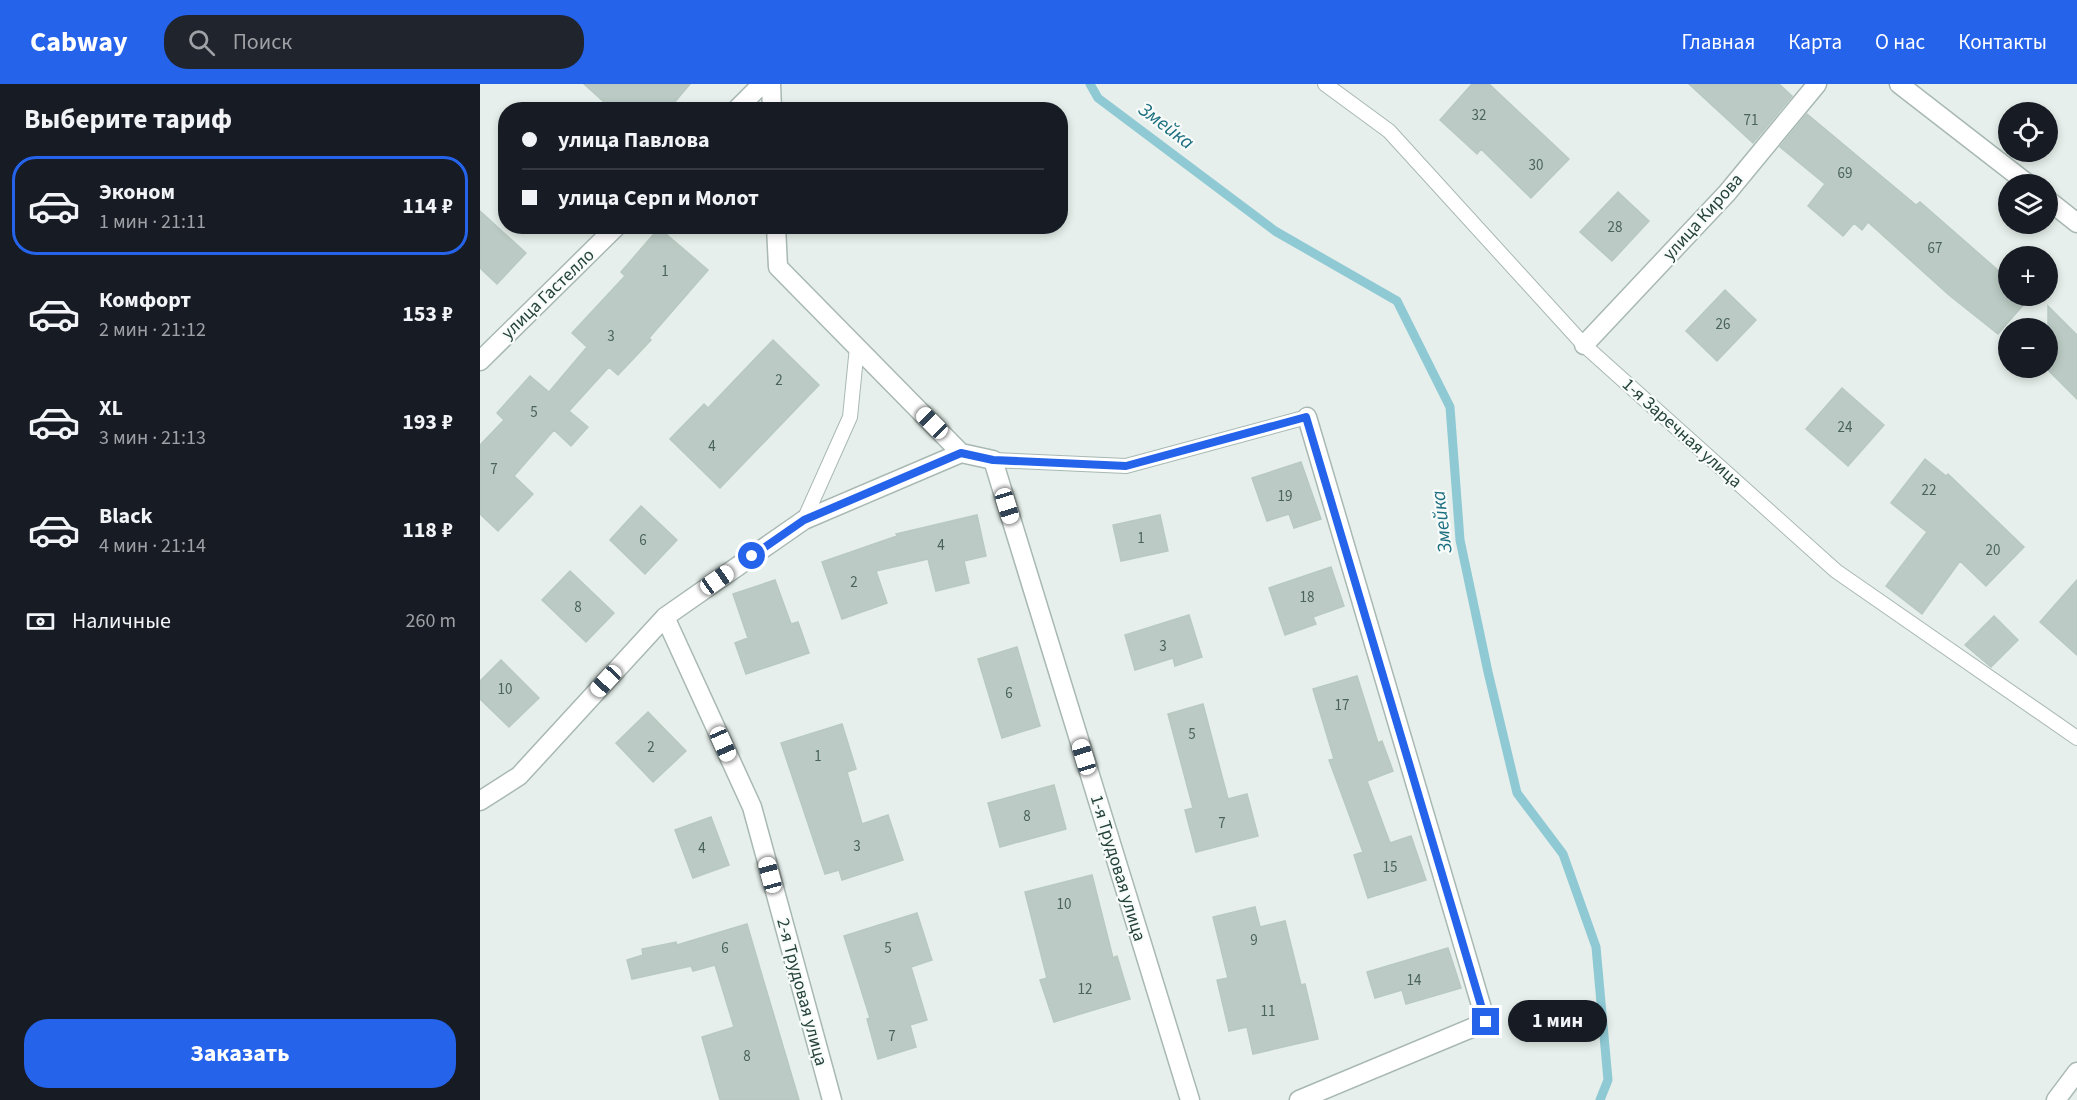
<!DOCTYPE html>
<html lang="ru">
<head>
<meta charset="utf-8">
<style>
	body { margin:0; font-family:"Source Sans 3",sans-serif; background:#20242c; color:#f1f3f6; height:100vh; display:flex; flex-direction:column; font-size:22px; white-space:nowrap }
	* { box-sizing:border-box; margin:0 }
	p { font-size:20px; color:#9ea1a6 }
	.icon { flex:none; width:33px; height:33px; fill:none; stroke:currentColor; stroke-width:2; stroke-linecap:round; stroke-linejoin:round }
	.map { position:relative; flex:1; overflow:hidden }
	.drawer { display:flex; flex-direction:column; background:#171b24; width:480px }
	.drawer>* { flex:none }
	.banner { position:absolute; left:18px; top:18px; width:570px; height:132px; border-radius:24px; box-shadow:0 3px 9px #0003; display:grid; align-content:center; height:132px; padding:0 24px; background:#171b24 }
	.buttons { position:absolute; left:1518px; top:18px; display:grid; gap:12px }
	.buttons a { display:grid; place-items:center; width:60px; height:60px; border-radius:50%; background:#171b24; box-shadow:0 3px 9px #0003; font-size:30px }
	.end { position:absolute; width:27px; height:27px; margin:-14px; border:8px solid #2563eb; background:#fff; box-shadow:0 0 0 3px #fff }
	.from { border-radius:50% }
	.bubble { position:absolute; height:42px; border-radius:21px; background:#171b24; box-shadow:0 3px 9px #0003; font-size:20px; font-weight:700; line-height:42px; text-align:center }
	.car { position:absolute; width:18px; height:36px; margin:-18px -9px; border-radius:8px; box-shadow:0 0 4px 2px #0007; background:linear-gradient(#fff 24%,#345 0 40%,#fff 0 76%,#345 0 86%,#fff 0) }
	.banner b { display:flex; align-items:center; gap:21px; height:57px; font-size:22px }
	.banner b+b { border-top:2px solid #363941 }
	.banner i { width:15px; height:15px; background:#f1f3f6 }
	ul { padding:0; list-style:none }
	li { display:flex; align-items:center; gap:18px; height:99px; margin:0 12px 9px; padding:0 12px; border:3px solid transparent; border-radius:24px }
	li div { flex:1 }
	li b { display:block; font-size:22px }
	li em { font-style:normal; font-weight:700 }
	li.on { border-color:#2563eb }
	li>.icon { width:54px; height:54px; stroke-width:1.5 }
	h2 { padding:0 24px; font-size:27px; line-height:72px }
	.pay { display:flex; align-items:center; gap:15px; height:66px; padding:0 24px; font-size:22px }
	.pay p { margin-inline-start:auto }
	.primary-button { display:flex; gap:12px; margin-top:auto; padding:12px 24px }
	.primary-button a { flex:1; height:69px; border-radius:24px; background:#2563eb; color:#fff; font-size:24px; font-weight:700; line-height:69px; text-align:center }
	header { display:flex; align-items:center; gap:36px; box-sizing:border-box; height:84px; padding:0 30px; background:#2563eb; color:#fff }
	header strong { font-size:28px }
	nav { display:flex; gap:33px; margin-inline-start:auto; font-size:21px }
	.search { width:420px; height:54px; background:#20242c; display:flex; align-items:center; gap:15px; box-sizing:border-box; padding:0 21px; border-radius:24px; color:#9ea1a6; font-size:22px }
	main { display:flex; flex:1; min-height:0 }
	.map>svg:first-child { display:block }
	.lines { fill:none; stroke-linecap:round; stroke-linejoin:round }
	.stream { stroke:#8ec9d4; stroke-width:9 }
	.building { fill:#bbcac4; stroke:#b8c9c2; stroke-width:1.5 }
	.service-casing { stroke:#a8b8b2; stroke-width:16 }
	.minor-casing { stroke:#a8b8b2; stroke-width:21 }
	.service { stroke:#fff; stroke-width:14 }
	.minor { stroke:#fff; stroke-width:18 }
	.route { stroke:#2563eb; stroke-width:8 }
	.labels { text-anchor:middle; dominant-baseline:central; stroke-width:4.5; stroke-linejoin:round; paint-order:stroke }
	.number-label { font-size:15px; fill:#4a645c }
	.street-label { font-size:18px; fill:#24423a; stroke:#f7fbf9 }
	.water-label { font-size:20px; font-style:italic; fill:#1c6f80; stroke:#f7fbf9 }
</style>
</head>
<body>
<header>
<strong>Cabway</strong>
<div class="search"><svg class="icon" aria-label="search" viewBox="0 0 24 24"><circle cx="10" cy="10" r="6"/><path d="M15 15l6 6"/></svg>Поиск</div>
<nav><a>Главная</a><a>Карта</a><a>О нас</a><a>Контакты</a></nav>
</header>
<main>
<section class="drawer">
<h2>Выберите тариф</h2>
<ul>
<li class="on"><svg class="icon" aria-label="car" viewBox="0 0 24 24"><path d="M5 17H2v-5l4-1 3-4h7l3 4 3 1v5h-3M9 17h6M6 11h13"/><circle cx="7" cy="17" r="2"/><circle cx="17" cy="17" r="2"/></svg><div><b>Эконом</b><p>1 мин · 21:11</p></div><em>114 ₽</em></li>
<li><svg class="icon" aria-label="car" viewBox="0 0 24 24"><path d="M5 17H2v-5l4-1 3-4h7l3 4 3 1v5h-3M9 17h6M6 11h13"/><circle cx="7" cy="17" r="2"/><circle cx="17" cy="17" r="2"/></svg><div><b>Комфорт</b><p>2 мин · 21:12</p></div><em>153 ₽</em></li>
<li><svg class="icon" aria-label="car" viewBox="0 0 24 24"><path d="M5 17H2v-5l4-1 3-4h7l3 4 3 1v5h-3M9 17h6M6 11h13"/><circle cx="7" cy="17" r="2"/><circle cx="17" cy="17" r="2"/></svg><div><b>XL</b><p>3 мин · 21:13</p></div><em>193 ₽</em></li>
<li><svg class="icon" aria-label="car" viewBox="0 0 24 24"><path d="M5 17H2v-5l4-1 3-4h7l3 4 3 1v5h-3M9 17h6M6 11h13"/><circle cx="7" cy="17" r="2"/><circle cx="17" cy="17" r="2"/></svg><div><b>Black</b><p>4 мин · 21:14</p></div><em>118 ₽</em></li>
</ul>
<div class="pay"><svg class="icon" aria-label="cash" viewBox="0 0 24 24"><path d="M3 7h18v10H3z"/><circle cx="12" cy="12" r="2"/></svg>Наличные<p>260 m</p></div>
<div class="primary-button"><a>Заказать</a></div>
</section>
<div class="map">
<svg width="1597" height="1016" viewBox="0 0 1597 1016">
	<rect width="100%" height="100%" fill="#e6efeb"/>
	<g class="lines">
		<path class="stream" d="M610 0 618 14 795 147 917 217 970 323 980 456 1008 588 1037 709 1083 770 1116 863 1128 996 1120 1016"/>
	</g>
	<path class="building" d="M104 0H210L188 26H133Z
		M992 0H1009L1089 75 1051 114 1001 65 997 70 960 36Z
		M1209 0H1299L1312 12 1273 59Z
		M1327 30 1436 121 1440 118 1528 195V212H1551L1518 250 1469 211 1388 138 1382 146 1374 139 1363 152 1328 122 1345 100 1300 63Z
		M1138 108 1169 137 1132 177 1100 148Z
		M0 127 46 169 17 200 0 184Z
		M179 144 228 186 169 254 171 256 138 291 129 283 89 327 108 343 91 362 74 346 34 392 53 410 18 447 0 430V361L24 336 17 329 50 292 69 308 107 263 92 249 145 192 141 188Z
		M1245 206 1276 236 1237 277 1206 247Z
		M1568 222 1597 251V315L1568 286Z
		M293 256 339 301 240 404 190 355 224 320 228 324Z
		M1362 304 1404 341 1368 382 1326 345Z
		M1445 375 1466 392 1468 390 1544 463 1506 502 1480 477 1442 530 1406 502 1447 448 1411 419Z
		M821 378 841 435 814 444 809 430 787 437 772 394Z
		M161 422 197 456 165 490 130 456Z
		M497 431 506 472 484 477 489 499 456 507 448 475 396 487 407 519 362 535 342 478 417 452 416 450Z
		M680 431 688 467 641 477 633 441Z
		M851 483 864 522 833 533 836 540 805 551 789 504Z
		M90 487 134 529 106 558 62 516Z
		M295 496 311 540 318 538 329 569 266 590 255 559 268 554 253 510Z
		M1597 496V571L1560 538Z
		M709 531 722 573 695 582 693 574 655 586 645 551Z
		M1514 532 1538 556 1511 583 1485 561Z
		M537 563 560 642 522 654 498 575Z
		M21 576 59 614 29 643 0 615V597Z
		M877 592 898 659 902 657 913 687 887 697 910 759 931 752 946 796 888 814 874 771 883 768 849 676 854 675 833 605Z
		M723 620 748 715 767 710 778 752 716 768 705 726 713 724 688 630Z
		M168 628 206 667 173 698 136 659Z
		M362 640 376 685 367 688 382 740 408 731 423 776 362 796 359 786 345 790 301 659Z
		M574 701 586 745 520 763 508 719Z
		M231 733 249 781 213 794 195 746Z
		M612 791 633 874 637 872 650 915 574 938 560 896 567 894 545 808Z
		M775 823 780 843 805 837 821 901 825 900 838 955 773 970 767 943 749 947 737 896 748 894 733 833Z
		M437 829 452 876 431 883 447 936 430 941 436 963 398 975 387 935 390 934 364 852Z
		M267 840 281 888 319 1016H240L222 953 254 943 235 881 213 887 211 882 152 895 147 876 163 871 162 865 196 858 197 861Z
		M968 864 981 904 926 920 922 906 895 914 887 888Z"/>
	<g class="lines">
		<g class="service-casing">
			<path id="service" d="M845 0 909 47 1104 261 1356 487 1597 654
				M513 376 646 382 827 333
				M324 436 370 333 377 263"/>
		</g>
		<g class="minor-casing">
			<path id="minor" d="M291 0 292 26
				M1419 0 1548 100
				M256 26 282 0
				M1568 116 1597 139
				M296 142 298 183 481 369
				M1104 261 1247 109 1337 0
				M0 277 137 142
				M481 369 513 376 710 1016
				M185 533 272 723 352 1016
				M0 717 39 692 185 533 324 436 481 369
				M819 1016 1006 938 827 333
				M1576 1016 1597 988"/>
		</g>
		<use href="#service" class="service"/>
		<use href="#minor" class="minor"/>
	</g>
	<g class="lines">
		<path class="route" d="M272 472 324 436 481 369 513 376 646 382 826 333 1006 938"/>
	</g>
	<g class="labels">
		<g class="number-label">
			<text x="999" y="31">32</text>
			<text x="1271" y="36">71</text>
			<text x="1056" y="81">30</text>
			<text x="1365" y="89">69</text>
			<text x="1135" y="143">28</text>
			<text x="1455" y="164">67</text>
			<text x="185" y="187">1</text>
			<text x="1243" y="240">26</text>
			<text x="131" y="252">3</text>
			<text x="299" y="296">2</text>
			<text x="54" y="328">5</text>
			<text x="1365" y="343">24</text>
			<text x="232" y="362">4</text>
			<text x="14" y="385">7</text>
			<text x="1449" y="406">22</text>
			<text x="805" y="412">19</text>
			<text x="661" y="454">1</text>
			<text x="163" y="456">6</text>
			<text x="461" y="461">4</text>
			<text x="1513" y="466">20</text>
			<text x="374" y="498">2</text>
			<text x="827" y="513">18</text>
			<text x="98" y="523">8</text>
			<text x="683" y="562">3</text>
			<text x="25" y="605">10</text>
			<text x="529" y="609">6</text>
			<text x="862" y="621">17</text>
			<text x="712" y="650">5</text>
			<text x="171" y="663">2</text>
			<text x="338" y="672">1</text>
			<text x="547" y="732">8</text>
			<text x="742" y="739">7</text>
			<text x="377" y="762">3</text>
			<text x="222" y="764">4</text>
			<text x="910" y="783">15</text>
			<text x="584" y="820">10</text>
			<text x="774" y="856">9</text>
			<text x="245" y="864">6</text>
			<text x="408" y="864">5</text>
			<text x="934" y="896">14</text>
			<text x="605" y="905">12</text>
			<text x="788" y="927">11</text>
			<text x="412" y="952">7</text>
			<text x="267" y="972">8</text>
		</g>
		<g class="street-label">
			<text transform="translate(1223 133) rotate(-48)">улица Кирова</text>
			<text transform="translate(68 210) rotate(-44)">улица Гастелло</text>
			<text transform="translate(1202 349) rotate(42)">1-я Заречная улица</text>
			<text transform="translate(638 784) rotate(73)">1-я Трудовая улица</text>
			<text transform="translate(322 908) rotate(75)">2-я Трудовая улица</text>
		</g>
		<g class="water-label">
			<text transform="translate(686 42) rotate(37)">Змейка</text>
			<text transform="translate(962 438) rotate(-97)">Змейка</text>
		</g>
	</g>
</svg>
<div class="buttons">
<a><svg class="icon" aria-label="locate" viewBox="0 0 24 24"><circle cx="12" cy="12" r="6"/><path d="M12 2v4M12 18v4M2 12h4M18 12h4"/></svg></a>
<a><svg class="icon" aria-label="layers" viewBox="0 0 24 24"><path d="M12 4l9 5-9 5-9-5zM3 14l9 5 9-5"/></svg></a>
<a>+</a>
<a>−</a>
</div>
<i class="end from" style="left:272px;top:472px"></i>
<i class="end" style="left:1006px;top:938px"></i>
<div class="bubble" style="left:1028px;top:916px;width:99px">1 мин</div>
<i class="car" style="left:452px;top:339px;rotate:315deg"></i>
<i class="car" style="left:527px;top:422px;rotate:163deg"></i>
<i class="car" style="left:237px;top:496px;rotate:55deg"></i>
<i class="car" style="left:126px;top:597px;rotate:223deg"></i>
<i class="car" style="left:243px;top:660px;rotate:156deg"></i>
<i class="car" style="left:604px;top:673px;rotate:343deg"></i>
<i class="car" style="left:290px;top:791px;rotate:345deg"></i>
<div class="banner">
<b><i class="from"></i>улица Павлова</b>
<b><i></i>улица Серп и Молот</b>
</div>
</div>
</main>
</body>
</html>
